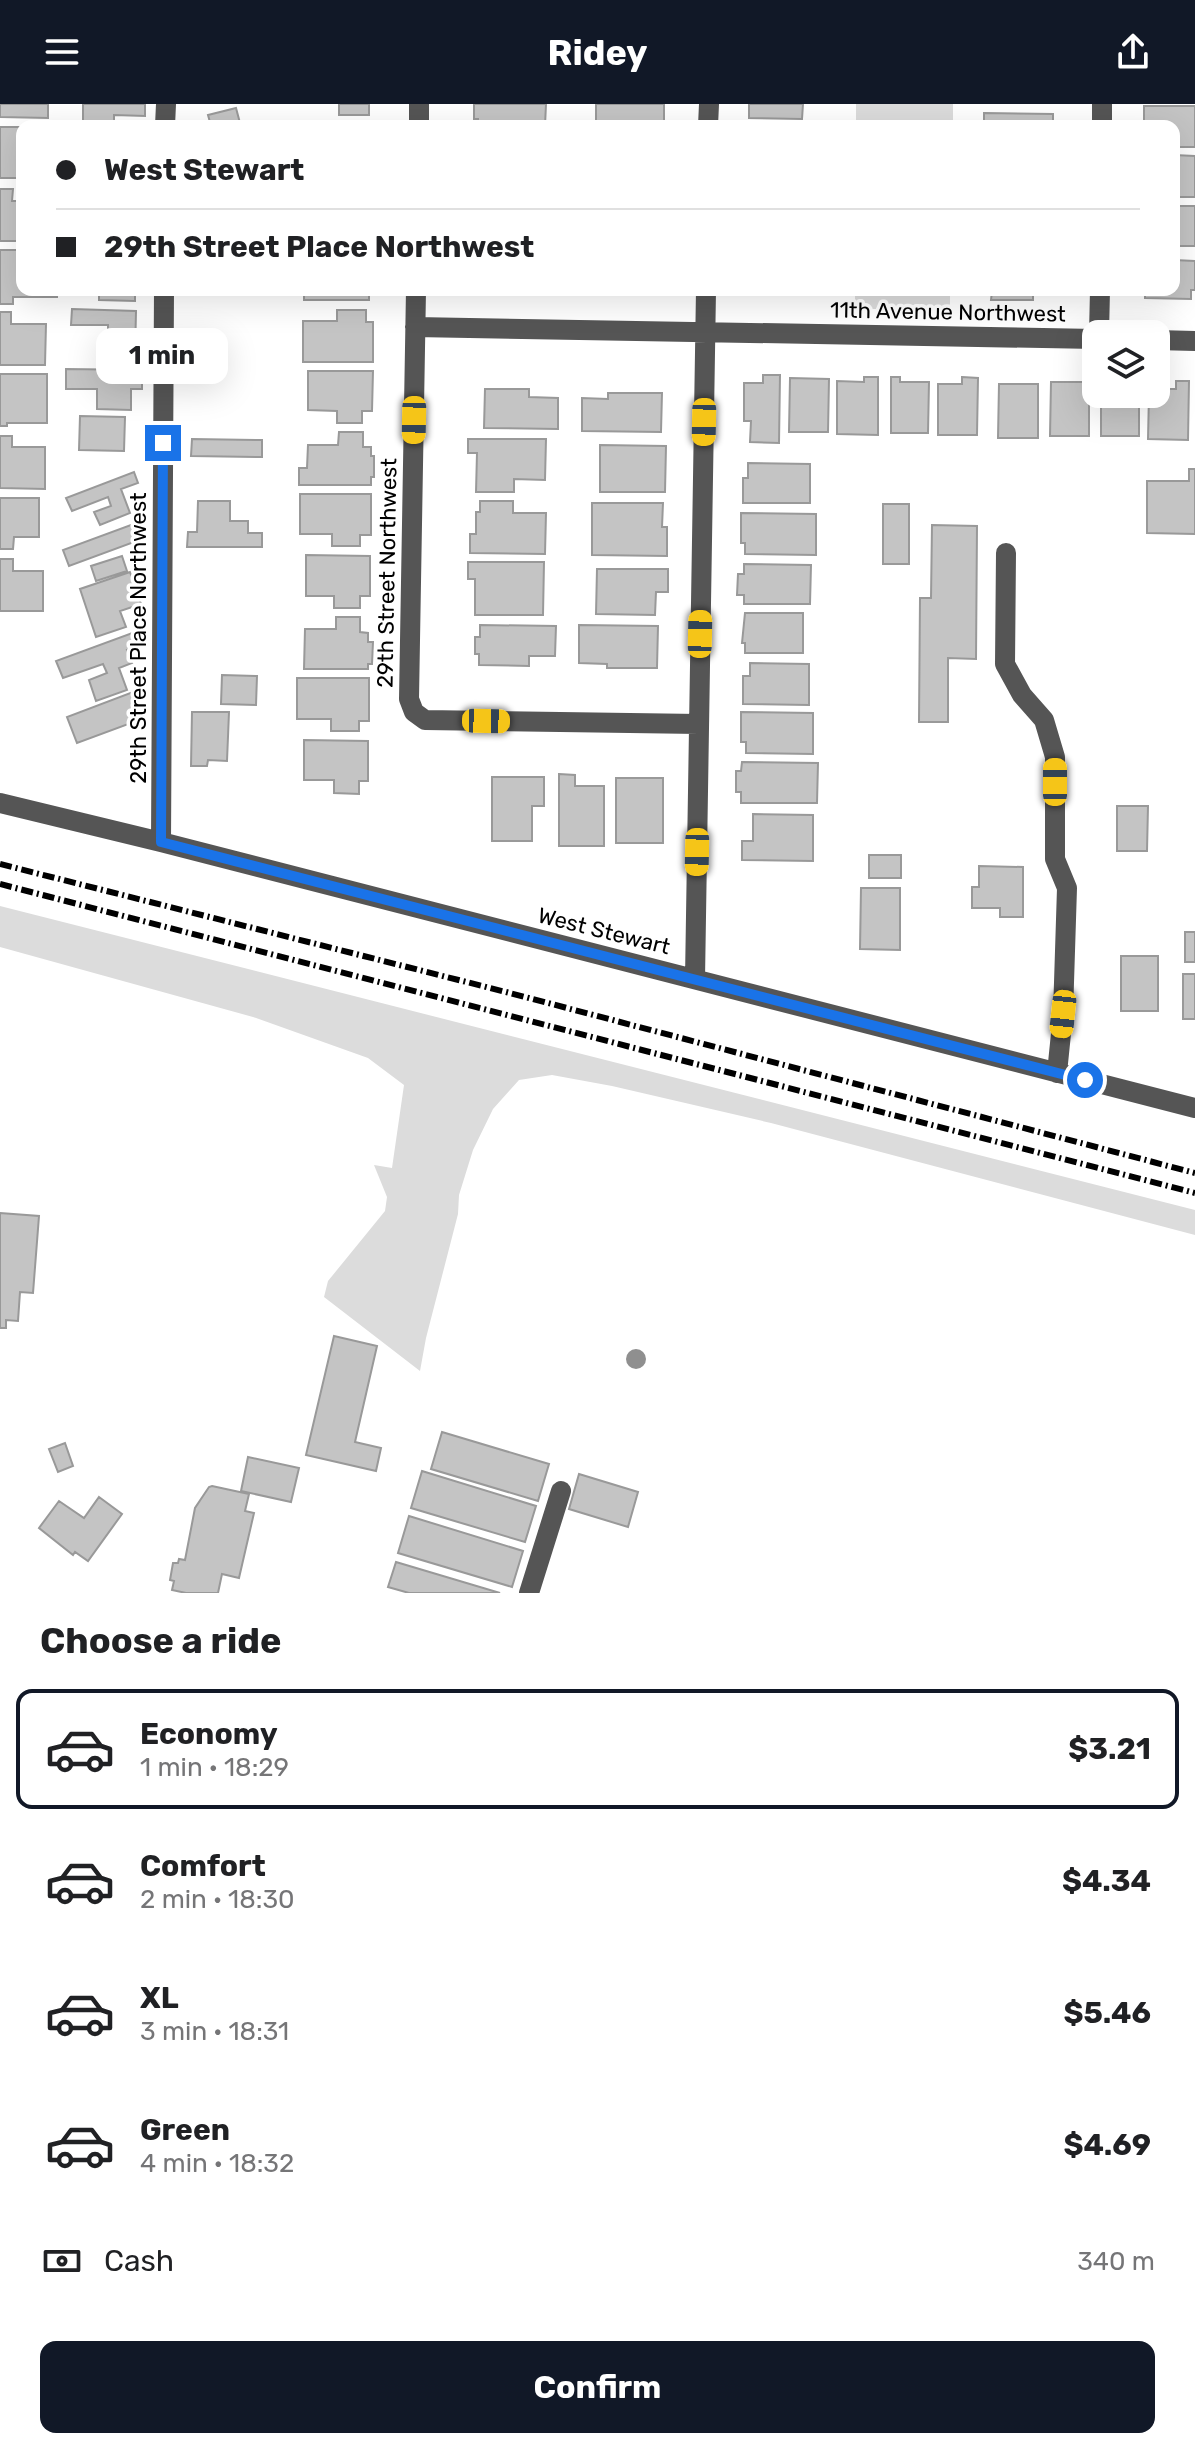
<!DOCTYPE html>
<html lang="en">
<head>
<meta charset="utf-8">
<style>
	body { margin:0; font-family:Rubik,sans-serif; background:#f2f2f2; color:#202124; height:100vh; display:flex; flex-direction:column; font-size:30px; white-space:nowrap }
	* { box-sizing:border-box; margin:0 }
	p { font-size:26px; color:#757577 }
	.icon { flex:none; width:44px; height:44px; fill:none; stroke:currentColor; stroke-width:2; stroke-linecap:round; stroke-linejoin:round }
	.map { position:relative; height:1489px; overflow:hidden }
	.side { display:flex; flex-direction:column; background:#fff; flex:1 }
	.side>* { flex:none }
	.hud { position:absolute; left:16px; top:16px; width:1164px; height:176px; border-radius:16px; box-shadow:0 8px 32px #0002; display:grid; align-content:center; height:176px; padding:0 40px; background:#fff }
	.controls { position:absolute; left:1082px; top:216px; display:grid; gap:16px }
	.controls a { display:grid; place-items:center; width:88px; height:88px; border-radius:16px; background:#fff; box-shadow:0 8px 32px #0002; font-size:40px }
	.end { position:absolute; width:36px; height:36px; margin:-18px; border:10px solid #1a73e8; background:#fff; box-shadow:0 0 0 4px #fff }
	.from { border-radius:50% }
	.bubble { position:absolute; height:56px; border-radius:16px; background:#fff; box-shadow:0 8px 32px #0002; font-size:26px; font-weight:700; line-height:56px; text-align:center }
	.car { position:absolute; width:24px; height:48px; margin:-24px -12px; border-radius:10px; box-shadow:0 0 6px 2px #0007; background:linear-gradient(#f5c518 24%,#345 0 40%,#f5c518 0 76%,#345 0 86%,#f5c518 0) }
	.hud b { display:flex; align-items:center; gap:28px; height:76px; font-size:30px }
	.hud b+b { border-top:2px solid #e0e0e0 }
	.hud i { width:20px; height:20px; background:#202124 }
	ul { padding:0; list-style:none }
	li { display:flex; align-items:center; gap:24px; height:120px; margin:0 16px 12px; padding:0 24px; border:4px solid transparent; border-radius:16px }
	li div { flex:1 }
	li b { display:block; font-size:30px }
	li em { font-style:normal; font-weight:700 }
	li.on { border-color:#111827 }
	li>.icon { width:72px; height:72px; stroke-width:1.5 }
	h2 { padding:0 40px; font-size:36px; line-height:96px }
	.pay { display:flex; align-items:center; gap:20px; height:88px; padding:0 40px; font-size:30px }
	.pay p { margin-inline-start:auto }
	.button { display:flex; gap:16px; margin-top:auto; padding:16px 40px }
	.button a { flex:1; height:92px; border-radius:16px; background:#111827; color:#fff; font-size:32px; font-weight:700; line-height:92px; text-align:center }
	header { display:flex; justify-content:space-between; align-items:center; height:104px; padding:0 40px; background:#111827; color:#fff; font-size:36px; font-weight:700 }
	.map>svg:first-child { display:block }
	.green { fill:#dcdcdc }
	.building { fill:#c4c4c4; stroke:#999; stroke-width:2 }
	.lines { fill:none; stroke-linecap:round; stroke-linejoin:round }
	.minor { stroke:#555; stroke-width:20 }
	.rail { stroke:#000; stroke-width:6; stroke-dasharray:12 4 2 4; stroke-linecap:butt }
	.tree { fill:#8f8f8f }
	.route { stroke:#1a73e8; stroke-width:10 }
	.labels { text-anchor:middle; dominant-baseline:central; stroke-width:7; stroke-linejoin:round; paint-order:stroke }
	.street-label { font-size:22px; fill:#000; stroke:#fff }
</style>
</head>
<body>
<header><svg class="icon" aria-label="menu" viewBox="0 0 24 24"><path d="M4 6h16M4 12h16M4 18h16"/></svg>Ridey<svg class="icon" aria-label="share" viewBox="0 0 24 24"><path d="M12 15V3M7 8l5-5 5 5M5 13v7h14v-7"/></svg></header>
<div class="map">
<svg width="1195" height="1489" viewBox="0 0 1195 1489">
	<rect width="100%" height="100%" fill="#fff"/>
	<path class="green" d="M856 0H953V22H856Z
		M855 186H950V205H855Z
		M0 802 1195 1106V1131L771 1019 612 982 552 971 519 976 493 1005 473 1046 459 1091 458 1110 426 1234 420 1267 324 1193 328 1177 385 1107 387 1093 374 1061 392 1064 404 981 368 954 253 913 0 843Z"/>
	<path class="building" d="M0 0H48V14L0 13Z
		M83 0H145V12L114 11V22H125L83 21Z
		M339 0H369V11H339Z
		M474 0H546L545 22H478V15H474Z
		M596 0H664V22H596Z
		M749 0H803L802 15 749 14Z
		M1144 2H1195V43H1174V22H1144Z
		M236 4 240 19 228 22H211L208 11Z
		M984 9 1053 10V22H984Z
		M0 23H22V69H17V74H0Z
		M1174 51 1195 52V93H1174Z
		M0 85H13L12 97H22V137H0Z
		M1174 102H1195V142H1174Z
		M0 146H22V186H57V193H13V200H0Z
		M1174 156 1195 157V186H1191V195L1145 194V186H1174Z
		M99 186H135V197L99 196Z
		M304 186H372V189H369V196H304Z
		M968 186H1033V196H991L992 187Z
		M72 205 136 207 135 252 99 251V238H108V221H71Z
		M337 206H366V218H373V258H303V217H337Z
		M0 208H11V220H46L45 261H0Z
		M66 265 142 266V285H131V306L97 305V285H66Z
		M308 267H373L372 307H362V319H337V307L308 306Z
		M0 270H47V319H7V322H0Z
		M763 271H780L779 339 750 338 751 317H744V279H763Z
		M864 273H878V331L837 330V277L864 278Z
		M891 273H900V278H929L928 329H891Z
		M962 273 978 274 977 331H938V280H962Z
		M790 274 829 275 828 328H789Z
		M1176 277H1189L1188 336 1148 335 1149 290H1156V285H1176Z
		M1051 278H1089V332H1050Z
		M999 280H1038V334H998Z
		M485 285H529V293L558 294V325L484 324Z
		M608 289H662L661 328 582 327V294L608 295Z
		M1101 290H1139V332H1101Z
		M80 312 125 313 124 347 79 346Z
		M339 328H363V343H371V352H374V373H371V381H299V364H307L308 341H338Z
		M0 332H12V343H45V385L0 384Z
		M192 335 262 336V353L191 352Z
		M468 335H546L545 376 514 375V388H476L477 349H468Z
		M600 341 666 342 665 388H600Z
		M748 359 810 360V399H743V374H748Z
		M1189 365H1195V430L1147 429V377H1189Z
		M134 368 138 379 121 385 130 409 100 421 94 408 111 402 108 393 72 407 66 394Z
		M300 390H371V431H360V442H332V430H300Z
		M0 394H39V433H14L13 445H0Z
		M198 397H230V417H248V429H262V443H187L188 428H197Z
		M480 397H513V409H546L545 450 470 449V430H476V408H480Z
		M592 399H663L662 423H667V452L592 451Z
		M883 400H909V460H883Z
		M741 409 816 410V451L745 450V439H741Z
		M139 418 145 434 69 462 63 446Z
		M932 421 977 422 976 555 948 554V618H919L920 494H931Z
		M306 451 370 452V492H360V504H334V492H306Z
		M122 452 127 467 96 477 91 462Z
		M0 455H13V467H43V507H0Z
		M468 458H544L543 511H475V475H468Z
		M744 460 811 461 810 500H744V491H737L738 470H744Z
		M597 465H668V488H656L655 511 596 510Z
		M130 468 141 500 120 507 126 523 96 533 80 485Z
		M745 509H803V549H745V539H742Z
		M336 513H360V528L368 529V538H373L372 560H368V565H304L305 525H336Z
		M480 521 556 522 555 552H529V562L479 561V550H475V533H480Z
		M579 521 658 522 657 564H607V560L579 559Z
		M135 528 140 542 127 546 132 559 119 564 127 586 96 597 89 576 107 569 103 560 63 574 56 557Z
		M750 559 809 560V601L743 600V572H750Z
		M222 571 257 572 256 601 221 600Z
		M297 574H369V617H359V627H331V615H297Z
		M133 588 142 615 77 639 67 613Z
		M192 608H229L227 657 208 656 207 662H191Z
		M741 608 813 609V650L746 649V638H741Z
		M304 636 368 637V677H359V690L334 689V676H304Z
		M742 658 818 659 817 699H741V688H736V667H741Z
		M559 670 575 671V682H604V742H559Z
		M492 673H544V702H532V737H492Z
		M616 674H663V739H616Z
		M1117 702H1148L1147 747H1117Z
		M753 710 813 711V757L742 756V737H753Z
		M869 751H901V774H869Z
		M979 762 1023 763V813H1000V804H972V783H979Z
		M861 784H900V846L860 845Z
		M1185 828H1195V858H1185Z
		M1121 852H1158V907H1121Z
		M1183 870H1195V915H1183Z
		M0 1109 39 1112 33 1189 20 1188 18 1217 6 1216V1224H0Z
		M334 1232 377 1242 355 1338 381 1344 376 1367 306 1351Z
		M442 1328 549 1360 538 1397 431 1365Z
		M65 1339 73 1362 58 1368 49 1345Z
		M248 1353 299 1364 291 1398 241 1387Z
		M422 1367 536 1402 525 1438 411 1404Z
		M579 1370 638 1388 628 1423 569 1405Z
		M212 1382 249 1390 245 1407 254 1409 239 1474 222 1470 218 1489H186L172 1486 174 1477 170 1476 173 1459H178L179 1455 185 1456 195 1404 209 1383Z
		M99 1393 122 1410 88 1457 75 1448 73 1451 39 1424 59 1397 84 1414Z
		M409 1412 523 1447 512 1483 398 1449Z
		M396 1458 500 1489H409L388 1483Z"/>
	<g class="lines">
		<path class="minor" d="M165 22 166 0
			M419 22V0
			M708 22 709 0
			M1102 22V0
			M416 186 409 595 414 608 425 616 699 620
			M415 223 1096 235
			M1099 230 1100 186
			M1156 236 1195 237
			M1006 449 1005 560 1022 591 1044 616 1055 653V755L1067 784 1063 910 1057 969
			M0 699 161 738 1195 1004
			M161 738 164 186
			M695 875 706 186
			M529 1489 561 1387"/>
		<path class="rail" d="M0 760 506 888 1195 1069
			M0 780 1195 1089"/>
	</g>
	<circle class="tree" cx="636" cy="1255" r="10"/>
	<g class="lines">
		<path class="route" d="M163 339 161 738 1085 976"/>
	</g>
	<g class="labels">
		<g class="street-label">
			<text transform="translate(948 208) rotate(1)">11th Avenue Northwest</text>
			<text transform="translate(387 469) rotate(-89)">29th Street Northwest</text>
			<text transform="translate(138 534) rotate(-90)">29th Street Place Northwest</text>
			<text transform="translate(604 827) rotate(14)">West Stewart</text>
		</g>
	</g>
</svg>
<div class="controls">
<a><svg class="icon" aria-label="layers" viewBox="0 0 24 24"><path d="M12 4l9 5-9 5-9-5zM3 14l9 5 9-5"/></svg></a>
</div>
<i class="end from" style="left:1085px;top:976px"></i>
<i class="end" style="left:163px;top:339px"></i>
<div class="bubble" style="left:96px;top:224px;width:132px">1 min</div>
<i class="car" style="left:414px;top:316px;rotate:181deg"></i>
<i class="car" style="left:704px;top:318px;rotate:181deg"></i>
<i class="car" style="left:700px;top:530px;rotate:1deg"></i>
<i class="car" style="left:486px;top:617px;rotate:91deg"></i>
<i class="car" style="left:1055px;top:678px;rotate:0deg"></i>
<i class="car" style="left:697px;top:748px;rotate:181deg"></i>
<i class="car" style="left:1063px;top:910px;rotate:186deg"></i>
<div class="hud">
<b><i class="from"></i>West Stewart</b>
<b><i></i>29th Street Place Northwest</b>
</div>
</div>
<section class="side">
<h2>Choose a ride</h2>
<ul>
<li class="on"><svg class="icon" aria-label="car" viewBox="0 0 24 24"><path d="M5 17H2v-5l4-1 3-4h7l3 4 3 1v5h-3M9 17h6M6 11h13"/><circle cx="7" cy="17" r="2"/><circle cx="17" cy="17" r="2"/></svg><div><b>Economy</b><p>1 min · 18:29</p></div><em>$3.21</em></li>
<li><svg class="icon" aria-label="car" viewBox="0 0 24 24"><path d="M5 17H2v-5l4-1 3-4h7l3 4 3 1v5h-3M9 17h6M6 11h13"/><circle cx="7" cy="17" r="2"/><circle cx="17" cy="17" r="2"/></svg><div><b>Comfort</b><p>2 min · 18:30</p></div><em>$4.34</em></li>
<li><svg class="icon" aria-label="car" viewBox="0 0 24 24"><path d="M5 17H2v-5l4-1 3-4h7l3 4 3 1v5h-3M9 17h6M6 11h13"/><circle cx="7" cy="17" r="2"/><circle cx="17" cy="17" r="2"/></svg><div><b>XL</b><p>3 min · 18:31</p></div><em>$5.46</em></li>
<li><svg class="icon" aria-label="car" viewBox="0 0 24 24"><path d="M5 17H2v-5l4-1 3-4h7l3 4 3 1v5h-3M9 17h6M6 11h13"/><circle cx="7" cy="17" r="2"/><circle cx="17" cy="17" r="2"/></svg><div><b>Green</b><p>4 min · 18:32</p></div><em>$4.69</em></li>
</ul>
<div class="pay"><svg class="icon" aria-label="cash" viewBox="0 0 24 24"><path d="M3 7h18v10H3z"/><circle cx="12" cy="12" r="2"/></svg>Cash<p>340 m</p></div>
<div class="button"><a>Confirm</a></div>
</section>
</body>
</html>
